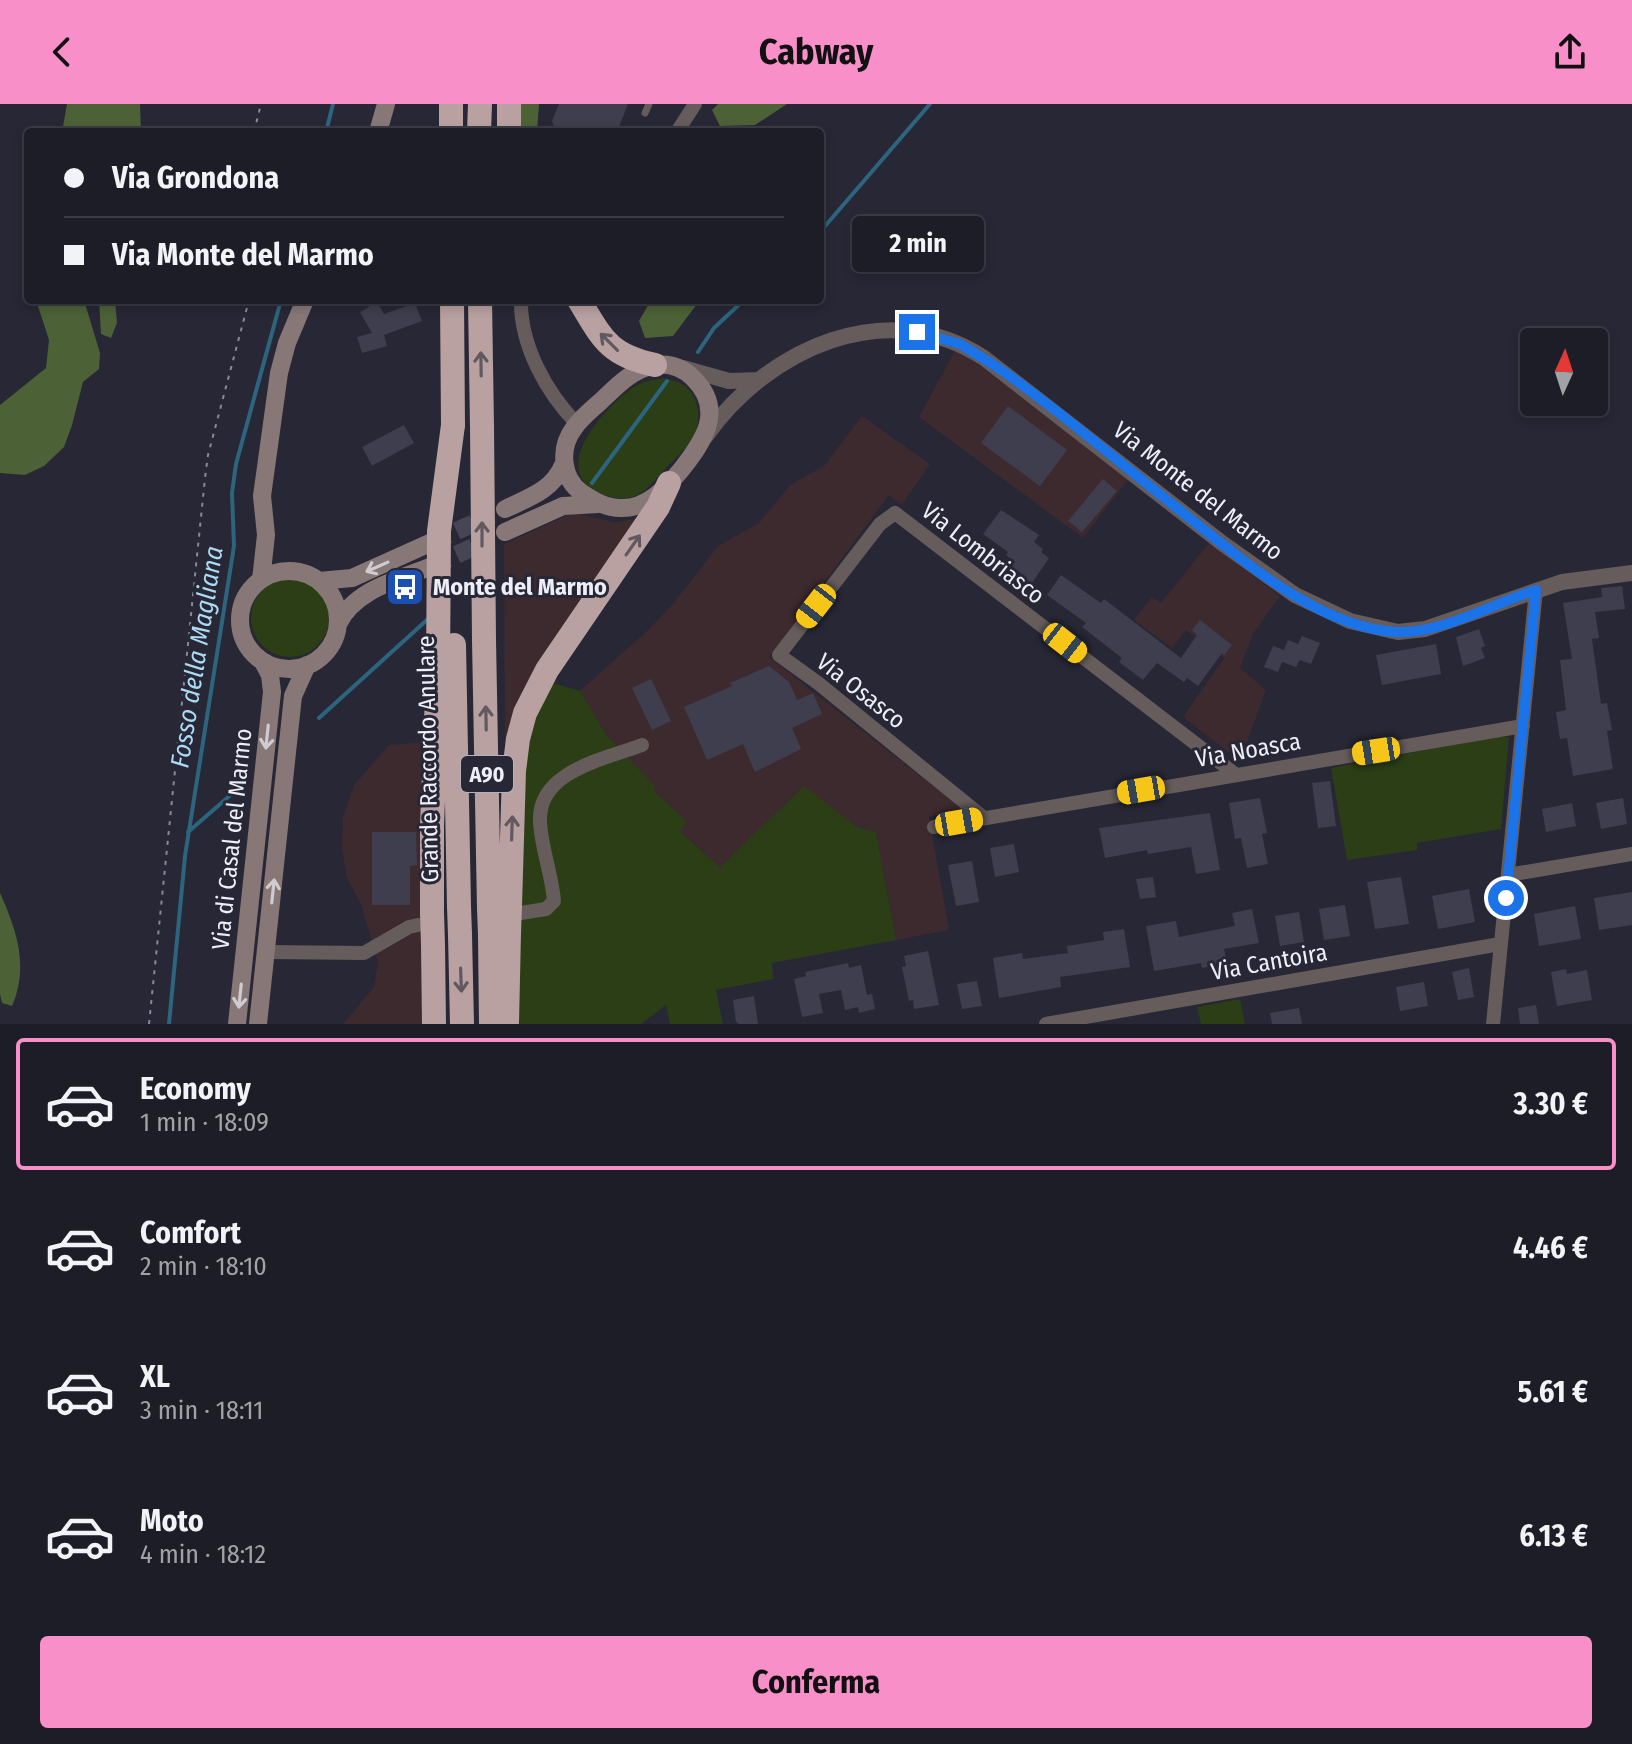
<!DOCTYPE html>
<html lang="it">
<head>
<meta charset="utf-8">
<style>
	body { margin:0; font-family:"Fira Sans Condensed",sans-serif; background:#2a2a34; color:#f1f3f6; height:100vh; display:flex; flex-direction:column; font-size:30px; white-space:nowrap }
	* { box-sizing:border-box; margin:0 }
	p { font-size:26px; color:#a0a2a8 }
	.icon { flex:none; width:44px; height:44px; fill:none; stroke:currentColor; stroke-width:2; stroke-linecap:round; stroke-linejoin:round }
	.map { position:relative; height:920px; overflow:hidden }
	.details { display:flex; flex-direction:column; background:#1d1d28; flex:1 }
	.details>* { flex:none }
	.banner { position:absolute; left:24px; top:24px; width:800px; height:176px; border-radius:8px; box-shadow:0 4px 12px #0003,0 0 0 2px #3b3b45; display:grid; align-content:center; height:176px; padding:0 40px; background:#1d1d28 }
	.needle { width:52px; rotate:3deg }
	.fabs { position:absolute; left:1520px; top:224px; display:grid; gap:16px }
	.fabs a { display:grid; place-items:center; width:88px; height:88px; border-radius:8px; background:#1d1d28; box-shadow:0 4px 12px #0003,0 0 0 2px #3b3b45; font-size:40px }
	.end { position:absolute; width:36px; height:36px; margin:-18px; border:10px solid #1a73e8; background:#fff; box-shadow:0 0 0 4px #fff }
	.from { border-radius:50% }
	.bubble { position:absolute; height:56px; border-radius:8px; background:#1d1d28; box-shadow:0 4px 12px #0003,0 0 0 2px #3b3b45; font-size:26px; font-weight:700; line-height:56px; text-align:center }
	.car { position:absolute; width:24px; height:48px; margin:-24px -12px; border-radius:10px; box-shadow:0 0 6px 2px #0007; background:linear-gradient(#f5c518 24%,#345 0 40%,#f5c518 0 76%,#345 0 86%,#f5c518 0) }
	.banner b { display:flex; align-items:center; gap:28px; height:76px; font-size:30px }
	.banner b+b { border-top:2px solid #3b3b45 }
	.banner i { width:20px; height:20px; background:#f1f3f6 }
	ul { padding:14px 0 0; list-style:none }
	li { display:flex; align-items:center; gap:24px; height:132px; margin:0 16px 12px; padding:0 24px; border:4px solid transparent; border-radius:8px }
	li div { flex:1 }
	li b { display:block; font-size:30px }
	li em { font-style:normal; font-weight:700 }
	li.selected { border-color:#f98fc9 }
	li>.icon { width:72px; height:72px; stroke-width:1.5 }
	.action { display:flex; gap:16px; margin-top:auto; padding:16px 40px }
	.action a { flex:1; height:92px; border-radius:8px; background:#f98fc9; color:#111; font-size:32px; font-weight:700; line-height:92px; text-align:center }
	header { display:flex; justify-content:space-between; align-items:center; height:104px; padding:0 40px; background:#f98fc9; color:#111; font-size:36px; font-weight:700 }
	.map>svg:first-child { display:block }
	.industrial { fill:#3d2a2f }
	.green { fill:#2b3e15 }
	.forest { fill:#4c6236 }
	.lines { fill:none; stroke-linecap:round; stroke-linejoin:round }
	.stream { stroke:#2d657f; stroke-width:4 }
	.building { fill:#3f3e4e }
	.secondary-tunnel { stroke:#454553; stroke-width:18; stroke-dasharray:18 9; stroke-linecap:butt }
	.path { stroke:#8a8a96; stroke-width:2; stroke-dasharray:4 6; stroke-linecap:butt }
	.service { stroke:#655c5b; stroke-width:7 }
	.minor { stroke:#655c5b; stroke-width:14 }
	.tertiary { stroke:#655c5b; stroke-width:16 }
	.secondary { stroke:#877877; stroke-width:18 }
	.motorway { stroke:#b8a1a0; stroke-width:24 }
	.motorway-bridge { stroke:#b8a1a0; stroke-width:24 }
	.oneway { stroke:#615860 }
	.oneway2 { stroke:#cfcbd1 }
	.route { stroke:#1a73e8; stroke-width:10 }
	.labels { text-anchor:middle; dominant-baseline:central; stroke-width:6; stroke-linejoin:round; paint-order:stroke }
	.shield { fill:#272736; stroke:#b2b2be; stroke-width:2 }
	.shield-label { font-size:22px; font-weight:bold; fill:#eeeef8 }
	.street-label { font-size:24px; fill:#eeeef8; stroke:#272736 }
	.poi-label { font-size:24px; font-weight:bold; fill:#eeeef8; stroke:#272736; text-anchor:start }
	.water-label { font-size:26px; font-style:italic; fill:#abdbf4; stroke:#272736 }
</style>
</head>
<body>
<header><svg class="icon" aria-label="back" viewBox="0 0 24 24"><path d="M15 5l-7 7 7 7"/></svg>Cabway<svg class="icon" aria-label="share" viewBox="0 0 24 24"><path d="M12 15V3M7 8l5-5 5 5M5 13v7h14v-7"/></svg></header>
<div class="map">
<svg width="1632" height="920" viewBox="0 0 1632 920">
	<rect width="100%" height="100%" fill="#272736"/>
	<path class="industrial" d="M955 247 969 254 1130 373 1083 434 919 313Z
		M862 312 930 360 902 401 889 391 769 553 962 705 929 713 949 826 896 836 876 728 857 723 804 683 720 763 679 726 686 718 653 686 654 682 607 632 580 587 647 527 673 500 718 442 759 419 790 381 824 362Z
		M572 409 615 418 643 414 505 653 504 440Z
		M1209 439 1280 492 1253 530 1240 564 1266 586 1240 657 1183 613 1224 554 1186 526 1172 544 1134 516 1152 493 1161 499Z
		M423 638 424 920H343L374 883 378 858 361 800 347 774 342 745 343 713 354 681 389 641Z"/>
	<path class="green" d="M664 274C670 276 677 277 682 280 699 289 703 318 693 334 686 345 674 355 665 365 655 375 646 389 632 393 621 396 607 393 597 388 547 362 609 300 635 282 644 277 654 276 664 274Z
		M251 514a39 39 0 1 1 78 0a39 39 0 1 1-78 0Z
		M549 578 580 587 607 632 655 682 653 686 687 718 680 727 720 763 804 682 857 723 876 728 896 836 772 859 773 875 716 886 723 920H670L666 901 641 920H520L516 900 523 666 528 634Z
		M1494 633H1509L1501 725 1417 739V746L1347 756 1331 664Z
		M1240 895 1245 920H1201L1197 903Z"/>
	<path class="forest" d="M67 0H140L141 28H62Z
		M515 0H539L537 28H515Z
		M718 0H787L755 21 720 22 712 6Z
		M36 196H84L100 249 99 265 83 278 72 321 64 343 44 362 25 371 0 369V301L46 264 49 236Z
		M99 196H115L117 219 111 234 101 230Z
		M651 196H700L673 232 645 234 639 217Z
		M0 789C17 827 29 862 12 902L2 899 0 890Z"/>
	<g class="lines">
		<path class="stream" d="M326 28 333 0
			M820 128 930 0
			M698 248 714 224 744 196
			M592 379 667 277
			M319 614 428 515
			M188 728 234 688
			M169 920 185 752 234 442 232 389 236 360 281 196"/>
	</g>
	<path class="building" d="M559 0H628L617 28H556L552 17Z
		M377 198 384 210 415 199 422 217 384 231 387 242 362 249 357 233 372 229 360 208Z
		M1008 302 1067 346 1040 382 981 339Z
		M404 321 414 339 372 362 362 343Z
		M1103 375 1117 387 1082 428 1068 417Z
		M1001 406 1039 431 1034 438 1043 445 1041 448 1049 454 1030 482 1018 474 1021 469 1012 463 1015 458 1006 451 1008 448 983 430Z
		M1061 471 1101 499 1104 495 1181 554 1197 531 1192 526 1200 516 1232 541 1224 552 1222 549 1198 582 1187 574 1184 578 1157 559 1143 576 1119 558 1122 554 1082 523 1086 519 1047 491Z
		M1622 482 1625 505 1595 508 1599 534 1592 535 1601 600 1607 599 1612 626 1607 627 1613 665 1573 672 1567 634 1560 635 1556 608 1566 606 1560 556 1572 555 1563 499 1602 493 1601 484Z
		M1479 525 1485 542 1481 544 1485 554 1463 562 1456 533Z
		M1302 532 1320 539 1311 560 1300 556 1296 563 1282 558 1278 568 1264 563 1273 542 1284 546 1288 536 1298 540Z
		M1436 540 1441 570 1382 581 1376 551Z
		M769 562 789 578 797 596 813 589 822 610 792 624 801 645 755 668 743 640 707 656 684 603 732 582 730 579Z
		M651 575 671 617 652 626 632 584Z
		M1330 677 1336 722 1318 724 1312 679Z
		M1260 694 1267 729 1262 730 1268 760 1247 764 1241 734 1235 735 1229 699Z
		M1623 694 1627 720 1601 725 1596 699Z
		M1572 699 1576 722 1546 728 1542 705Z
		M1210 709 1220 766 1196 770 1191 743 1148 750 1147 746 1105 754 1099 724Z
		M372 728H416L417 761 410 762V801H372Z
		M1014 740 1019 768 995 773 990 744Z
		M972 757 979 798 956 802 948 761Z
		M1153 773 1156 793 1140 795 1136 775Z
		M1401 773 1409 820 1375 825 1367 778Z
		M1469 785 1475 818 1438 825 1432 792Z
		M1632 788V821L1599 826 1594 794Z
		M1345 801 1350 832 1324 836 1319 805Z
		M1575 802 1581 835 1539 842 1534 810Z
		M1252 805 1259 839 1224 845 1227 859 1202 864 1201 859 1154 867 1146 822 1176 817 1179 833 1235 822 1232 809Z
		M1299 808 1304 838 1280 842 1275 812Z
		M1124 825 1130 863 1060 873 1061 883 999 894 993 854 1022 849 1023 855 1068 849 1067 842 1104 836 1103 828Z
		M928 847 939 901 914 905 913 896 909 897 902 863 906 862 904 852Z
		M848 859 849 864 861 861 867 891 872 890 875 905 859 909 858 903 845 906 841 886 819 890 823 909 802 913 794 875 806 872 805 868Z
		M1469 864 1474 893 1458 896 1452 868Z
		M1566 865 1567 870 1587 866 1592 896 1557 902 1551 868Z
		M977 877 982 902 962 905 957 880Z
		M1424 878 1428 902 1400 907 1396 883Z
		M754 892 758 920H739L736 918 733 896Z
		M1536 901 1539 920H1520L1518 904Z
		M1299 904 1302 920H1272L1270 909Z"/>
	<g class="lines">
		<path class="secondary-tunnel" d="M432 438 492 411
			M432 462 491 435"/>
		<path class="path" d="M254 28 261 0
			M149 920 205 374 208 351 249 196"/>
		<path class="service" d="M645 9 649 0"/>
		<path class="minor" d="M677 28 695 0
			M521 196C520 241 546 288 577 320
			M984 714 818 579 779 551 880 420 895 409 1235 670
			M934 723 1523 622
			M1508 771 1632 750
			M521 809 546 805 554 797C552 770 541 744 540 717 538 667 605 655 642 641
			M267 848 364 849 409 823 418 821
			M1046 920 1500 840
			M1493 920 1536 486"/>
		<path class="tertiary" d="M683 264 729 277 759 276
			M706 332C767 245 887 190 984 254L1222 439 1295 491 1350 517 1398 528 1425 525 1562 478 1632 469"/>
		<path class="secondary" d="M378 28 386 0
			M655 261C670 259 682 263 693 274 726 306 703 338 681 366 666 384 646 405 621 404 606 404 594 397 582 389 561 374 559 344 574 324 581 314 591 306 600 298 617 282 631 266 655 261Z
			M505 405C528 394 553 386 563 361
			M505 428 563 402 598 400
			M240 516a49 49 0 1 1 98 0a49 49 0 1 1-98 0Z
			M261 476 266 431 262 392 279 269 287 239 305 196
			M319 477 352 474 432 438
			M338 520C355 485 398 476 432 462
			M237 920 272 588 270 571 263 558
			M258 920 293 592 307 561"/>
		<path class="motorway" d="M451 28V0
			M479 28 480 0
			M509 28V0
			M452 196 453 321
			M480 196 482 323
			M579 196C602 234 608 251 655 261
			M484 536 489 804
			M454 541 459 802
			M510 802 514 667 518 635 525 609 547 566 658 403 669 379
			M432 808V722L438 566
			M460 831 462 920
			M490 831 491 920
			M433 841 434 920
			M507 920 509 829"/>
		<path class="motorway-bridge" d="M482 323 484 536
			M438 566 439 427 453 321
			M459 802 460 831
			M489 804 490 831
			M432 808 433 841
			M509 829 510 802"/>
	</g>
	<defs><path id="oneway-shaft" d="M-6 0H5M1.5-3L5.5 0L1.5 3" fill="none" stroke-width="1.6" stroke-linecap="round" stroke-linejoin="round" transform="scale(2)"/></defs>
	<g class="oneway">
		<use href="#oneway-shaft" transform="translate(609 238) rotate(-135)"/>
		<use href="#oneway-shaft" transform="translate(481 260) rotate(-91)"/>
		<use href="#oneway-shaft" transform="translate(482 430) rotate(-90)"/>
		<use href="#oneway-shaft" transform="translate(633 441) rotate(-55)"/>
		<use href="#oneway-shaft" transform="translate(486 614) rotate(-91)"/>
		<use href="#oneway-shaft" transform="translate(512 724) rotate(-88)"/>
		<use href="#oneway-shaft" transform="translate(461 876) rotate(88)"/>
	</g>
	<g class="oneway2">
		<use href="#oneway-shaft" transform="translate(377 463) rotate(156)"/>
		<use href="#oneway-shaft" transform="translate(267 633) rotate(96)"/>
		<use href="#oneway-shaft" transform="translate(273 787) rotate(-84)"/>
		<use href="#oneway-shaft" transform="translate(240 892) rotate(96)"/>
	</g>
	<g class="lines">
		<path class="route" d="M917 228 960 240 994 261C1058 305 1116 356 1177 404 1237 451 1317 524 1397 528 1441 530 1494 499 1536 486L1506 794"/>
	</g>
	<defs>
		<g id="bus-square" transform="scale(2)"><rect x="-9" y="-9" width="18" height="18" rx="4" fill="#1a4fb4" stroke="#272736"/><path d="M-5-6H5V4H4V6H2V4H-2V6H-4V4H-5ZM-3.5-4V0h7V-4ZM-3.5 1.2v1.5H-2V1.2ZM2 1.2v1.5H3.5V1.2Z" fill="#fff"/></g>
	</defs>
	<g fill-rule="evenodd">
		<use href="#bus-square" x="405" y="483"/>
	</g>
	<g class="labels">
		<rect class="shield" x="461" y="652" width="52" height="36" rx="6"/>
		<g class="shield-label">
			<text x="487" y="670">A90</text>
		</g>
		<g class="street-label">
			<text transform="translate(1198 387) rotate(38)">Via Monte del Marmo</text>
			<text transform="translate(983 449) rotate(38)">Via Lombriasco</text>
			<text transform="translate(861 587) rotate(38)">Via Osasco</text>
			<text transform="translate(1248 646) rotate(-10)">Via Noasca</text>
			<text transform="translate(428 655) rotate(-91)">Grande Raccordo Anulare</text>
			<text transform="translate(232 735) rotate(-84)">Via di Casal del Marmo</text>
			<text transform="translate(1269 858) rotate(-10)">Via Cantoira</text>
		</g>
		<g class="poi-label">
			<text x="433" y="483">Monte del Marmo</text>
		</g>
		<g class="water-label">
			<text transform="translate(197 553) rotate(-81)">Fosso della Magliana</text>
		</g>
	</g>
</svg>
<div class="fabs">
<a><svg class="needle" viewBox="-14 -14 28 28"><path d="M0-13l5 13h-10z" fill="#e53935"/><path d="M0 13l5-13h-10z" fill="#a0a2a8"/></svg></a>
</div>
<i class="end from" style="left:1506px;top:794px"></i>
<i class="end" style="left:917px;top:228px"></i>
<div class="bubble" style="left:852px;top:112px;width:132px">2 min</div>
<i class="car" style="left:816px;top:502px;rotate:218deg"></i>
<i class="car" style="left:1065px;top:539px;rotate:128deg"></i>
<i class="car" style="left:1376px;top:647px;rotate:261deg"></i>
<i class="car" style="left:1141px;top:686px;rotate:260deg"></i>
<i class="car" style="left:959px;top:718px;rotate:80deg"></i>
<div class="banner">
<b><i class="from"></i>Via Grondona</b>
<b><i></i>Via Monte del Marmo</b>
</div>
</div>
<section class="details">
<ul>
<li class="selected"><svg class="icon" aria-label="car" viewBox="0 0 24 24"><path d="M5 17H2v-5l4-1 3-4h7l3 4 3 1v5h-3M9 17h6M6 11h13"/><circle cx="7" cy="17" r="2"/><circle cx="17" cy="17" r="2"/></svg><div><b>Economy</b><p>1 min · 18:09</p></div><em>3.30 €</em></li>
<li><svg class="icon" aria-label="car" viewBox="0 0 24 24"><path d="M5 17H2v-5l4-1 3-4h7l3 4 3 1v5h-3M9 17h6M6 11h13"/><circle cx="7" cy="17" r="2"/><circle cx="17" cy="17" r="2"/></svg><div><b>Comfort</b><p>2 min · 18:10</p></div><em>4.46 €</em></li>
<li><svg class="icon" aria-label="car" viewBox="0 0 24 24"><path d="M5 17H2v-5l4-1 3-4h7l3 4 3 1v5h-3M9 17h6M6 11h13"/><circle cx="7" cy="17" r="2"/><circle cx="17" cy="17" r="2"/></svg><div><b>XL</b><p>3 min · 18:11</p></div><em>5.61 €</em></li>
<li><svg class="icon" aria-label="car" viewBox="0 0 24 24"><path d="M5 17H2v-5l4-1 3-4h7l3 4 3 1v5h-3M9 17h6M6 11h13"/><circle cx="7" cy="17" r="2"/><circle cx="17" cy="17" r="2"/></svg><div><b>Moto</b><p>4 min · 18:12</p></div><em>6.13 €</em></li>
</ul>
<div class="action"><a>Conferma</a></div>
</section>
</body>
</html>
